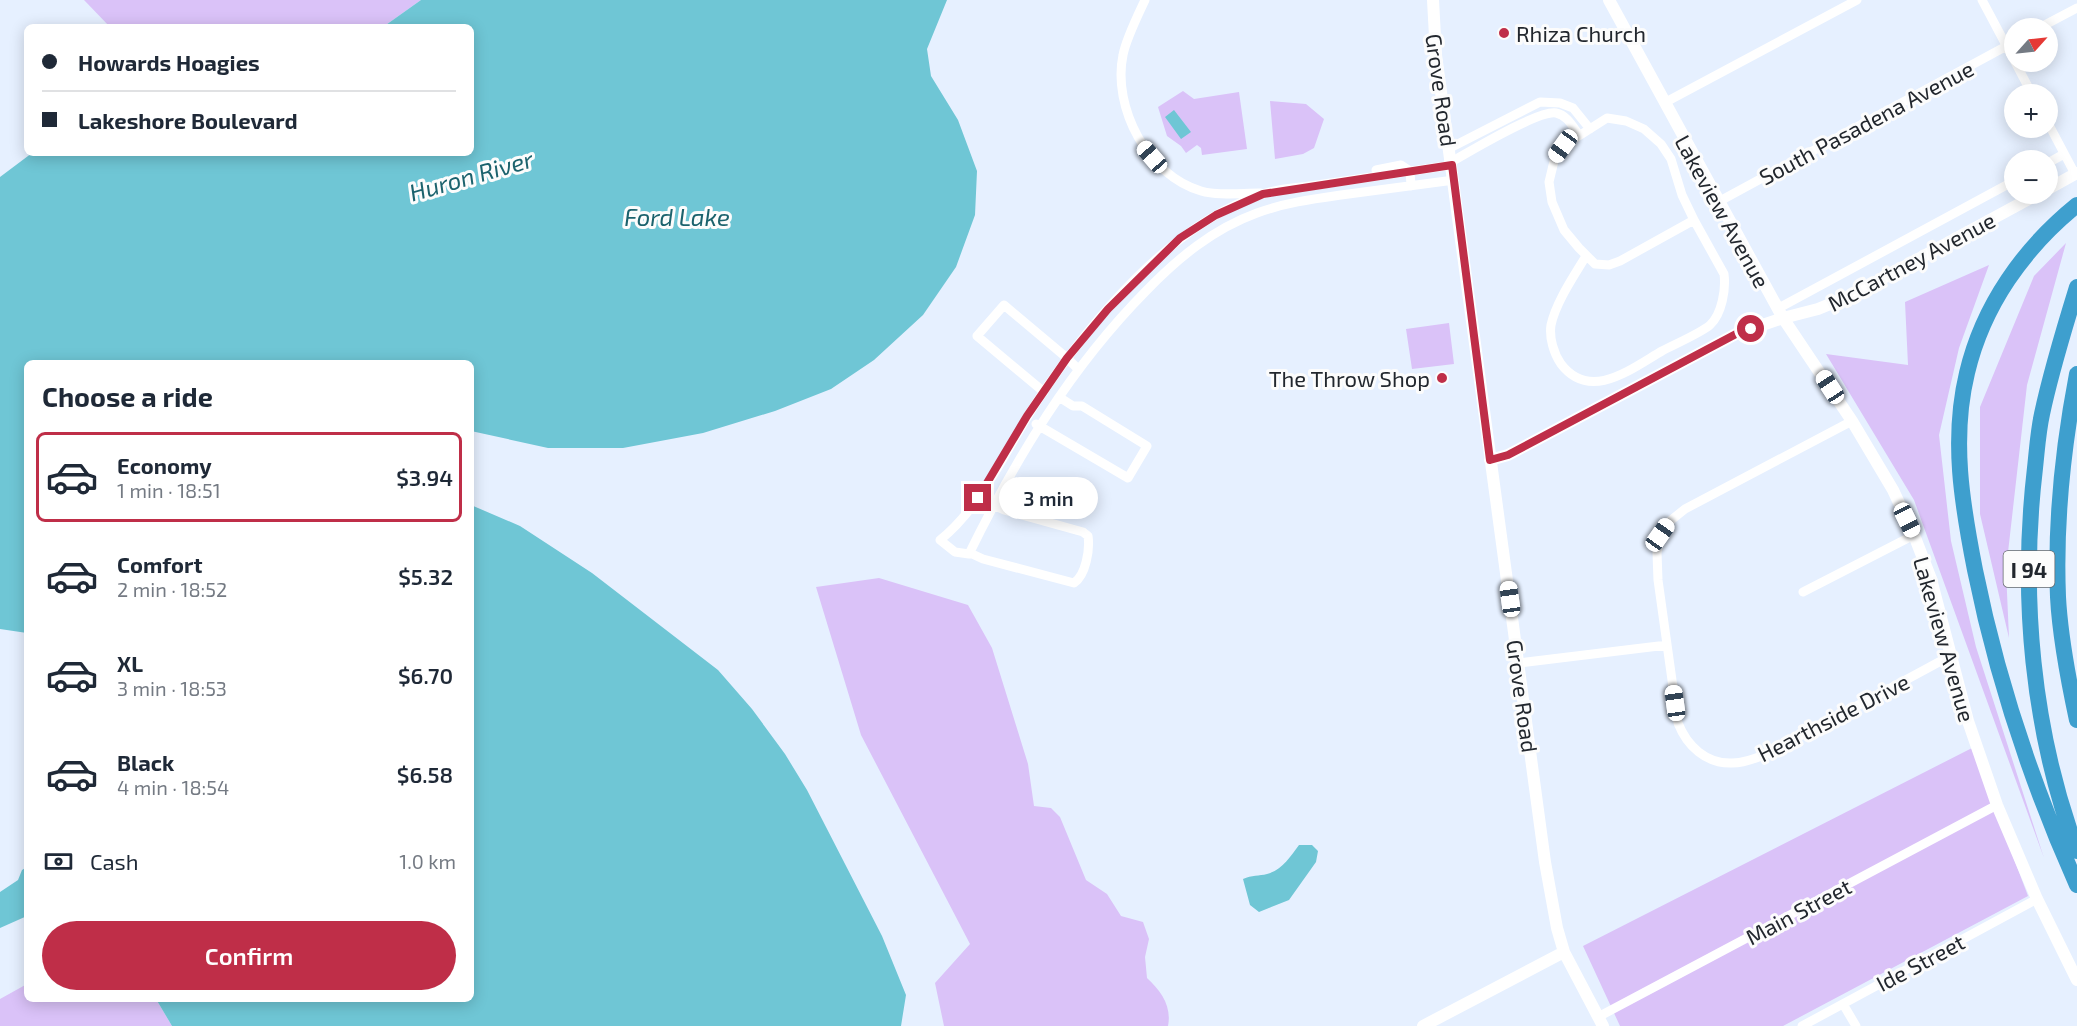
<!DOCTYPE html>
<html lang="en">
<head>
<meta charset="utf-8">
<style>
	body { margin:0; font-family:"Exo 2",sans-serif; background:#f2f2f3; color:#1f2937; height:100vh; display:flex; flex-direction:column; font-size:22px; white-space:nowrap }
	* { box-sizing:border-box; margin:0 }
	p { font-size:20px; color:#747a83 }
	.icon { flex:none; width:33px; height:33px; fill:none; stroke:currentColor; stroke-width:2; stroke-linecap:round; stroke-linejoin:round }
	.map { position:relative; flex:1; overflow:hidden }
	.panel { position:absolute; left:24px; top:360px; width:450px; height:642px; display:flex; flex-direction:column; background:#fff; border-radius:9px; box-shadow:0 3px 15px #0003 }
	.panel>* { flex:none }
	.banner { position:absolute; left:24px; top:24px; width:450px; height:132px; border-radius:9px; box-shadow:0 3px 15px #0003; display:grid; align-content:center; height:132px; padding:0 18px; background:#fff }
	.needle { width:39px; rotate:63deg }
	.buttons { position:absolute; left:2004px; top:18px; display:grid; gap:12px }
	.buttons a { display:grid; place-items:center; width:54px; height:54px; border-radius:50%; background:#fff; box-shadow:0 3px 15px #0003; font-size:30px }
	.end { position:absolute; width:27px; height:27px; margin:-14px; border:8px solid #bf2e48; background:#fff; box-shadow:0 0 0 3px #fff }
	.from { border-radius:50% }
	.bubble { position:absolute; height:42px; border-radius:21px; background:#fff; box-shadow:0 3px 15px #0003; font-size:20px; font-weight:600; line-height:42px; text-align:center }
	.car { position:absolute; width:18px; height:36px; margin:-18px -9px; border-radius:8px; box-shadow:0 0 4px 2px #0007; background:linear-gradient(#fff 24%,#345 0 40%,#fff 0 76%,#345 0 86%,#fff 0) }
	.banner b { display:flex; align-items:center; gap:21px; height:57px; font-size:22px }
	.banner b+b { border-top:2px solid #e0e1e3 }
	.banner i { width:15px; height:15px; background:#1f2937 }
	ul { padding:0; list-style:none }
	li { display:flex; align-items:center; gap:18px; height:90px; margin:0 12px 9px; padding:0 6px; border:3px solid transparent; border-radius:9px }
	li div { flex:1 }
	li b { display:block; font-size:22px }
	li em { font-style:normal; font-weight:600 }
	li.on { border-color:#bf2e48 }
	li>.icon { width:54px; height:54px; stroke-width:1.5 }
	h2 { padding:0 18px; font-size:27px; line-height:72px }
	.pay { display:flex; align-items:center; gap:15px; height:66px; padding:0 18px; font-size:22px }
	.pay p { margin-inline-start:auto }
	.action { display:flex; gap:12px; margin-top:auto; padding:12px 18px }
	.action a { flex:1; height:69px; border-radius:36px; background:#bf2e48; color:#fff; font-size:24px; font-weight:600; line-height:69px; text-align:center }
	.map>svg:first-child { display:block }
	.green { fill:#dac2f8 }
	.water { fill:#6fc6d5 }
	.lines { fill:none; stroke-linecap:round; stroke-linejoin:round }
	.street { stroke:#fff; stroke-width:9 }
	.secondary { stroke:#fff; stroke-width:12 }
	.highway { stroke:#3e9fce; stroke-width:16 }
	.route { stroke:#bf2e48; stroke-width:8 }
	.poi-dot { fill:#bf2e48; stroke:#fcfcfc; stroke-width:2 }
	.labels { text-anchor:middle; dominant-baseline:central; stroke-width:6; stroke-linejoin:round; paint-order:stroke }
	.shield { fill:#fcfcfc; stroke:#63676c; stroke-width:1.5 }
	.shield-label { font-size:21px; font-weight:bold; fill:#22272e }
	.poi-label { font-size:22px; fill:#22272e; stroke:#fcfcfc; text-anchor:start }
	.street-label { font-size:22px; fill:#22272e; stroke:#fcfcfc }
	.water-label { font-size:24px; font-style:italic; fill:#1b626d; stroke:#fcfcfc }
</style>
</head>
<body>
<div class="map">
<svg width="2077" height="1026" viewBox="0 0 2077 1026">
	<rect width="100%" height="100%" fill="#e6f0ff"/>
	<path class="green" d="M84 0H421L383 27H110Z
		M1183 91 1194 99 1239 92 1247 149 1202 155 1201 148 1197 145 1186 153 1181 146 1167 136 1158 107Z
		M1270 101 1306 104 1324 119 1314 148 1303 154 1275 159Z
		M2066 243 2027 385 2006 570 2009 638 1980 514V407L2034 276Z
		M1989 265 1959 348 1939 435 1951 541 1976 647 2044 858 1914 500 1826 354 1908 365 1905 302Z
		M1449 323 1454 364 1412 369 1406 329Z
		M879 578 968 605 992 648 1028 764 1034 806 1051 808 1060 817 1086 880 1107 894 1121 916 1143 922 1149 939 1145 957 1147 978C1161 991 1172 1006 1168 1026H944L935 983 970 944 861 735 816 587Z
		M1972 748 2028 896 1783 1026H1620L1583 946Z
		M27 984V999H156L172 1026H0V999Z"/>
	<path class="water" d="M421 0H947L927 49 931 76 958 120 977 171 975 215 956 267 923 315 874 360 831 389 775 411 703 433 623 448H548L471 431V363H27V633L0 629V177L32 153H471V27H383Z
		M1174 110 1191 132 1181 139 1165 117Z
		M471 505 520 526 592 573 718 670 752 709 785 754 807 790 882 936 906 995 901 1026H172L156 999H471Z
		M1299 845H1312L1318 851 1316 862 1289 900 1259 912 1250 905 1243 879C1252 875 1259 876 1267 874 1282 870 1290 857 1299 845Z
		M27 867V916L0 928V892L18 880 22 870Z"/>
	<g class="lines">
		<path class="street" d="M1145 0C1138 15 1126 39 1123 55 1112 107 1148 176 1201 191 1218 196 1241 193 1260 193
			M1982 0 2032 94
			M2039 28 2077 8
			M1664 103 1857 0
			M2048 123 2075 174
			M1450 148 1540 102 1560 103 1573 108 1590 129
			M1451 162C1471 151 1538 110 1556 113 1567 115 1573 127 1579 135
			M2048 163 2064 154
			M1452 165C1407 172 1362 178 1317 185 1299 188 1279 188 1263 194 1171 223 1090 322 1038 400 1008 445 983 506 940 540L955 552 969 554C1016 458 1071 367 1146 291 1178 258 1213 229 1257 213 1284 203 1313 199 1341 195 1379 190 1417 185 1454 180
			M1376 170 1401 165 1410 171 1411 186
			M1718 202 2014 42
			M1586 256C1574 276 1556 302 1551 325 1549 338 1554 354 1561 364 1590 402 1631 369 1662 351 1673 345 1701 333 1710 325 1722 314 1726 289 1724 274L1694 220 1682 195 1671 159 1661 144 1644 129 1626 121 1607 118 1563 146 1555 157 1549 182 1552 202 1564 230 1579 248 1595 264 1609 265 1620 261 1694 220
			M1777 309 2014 181
			M1044 392 977 336 1004 305 1067 358 1078 369
			M1852 421 1685 509 1670 521 1660 535 1657 553 1658 580 1678 723C1687 746 1706 764 1732 763 1758 763 1793 739 1816 727 1861 704 1906 680 1950 656
			M1036 424 1128 478 1147 446 1082 406H1073L1059 397
			M970 553 983 559 1074 583C1086 575 1090 549 1088 536L1083 532 1004 510 978 498
			M1803 592 1914 535
			M1519 663 1667 645
			M1843 1004 1856 1026
			M1598 1017 1997 805
			M1802 1026 2037 899"/>
		<path class="secondary" d="M1433 0 1436 55 1545 862 1557 928 1564 952 1603 1026
			M1609 0 1783 318 1852 421 1893 490 1914 535 1931 579 1968 721 1997 805 2037 899 2077 980
			M2048 189 2077 173
			M1490 460 1508 455 1525 446 1736 334 1783 318 1818 309 1852 295 2038 194
			M1423 1026 1564 952"/>
		<path class="highway" d="M2077 205C2024 248 1983 305 1967 373 1951 439 1962 504 1975 570 1997 679 2032 784 2077 885
			M2077 287C2064 329 2051 371 2042 414 2038 432 2037 450 2035 468 2020 596 2032 730 2077 851
			M2077 374C2063 447 2055 523 2058 597 2060 635 2069 683 2077 720"/>
	</g>
	<g class="lines">
		<path class="route" d="M978 498 1027 416 1067 358 1108 309 1180 238 1216 215 1263 194 1452 165 1490 460 1508 455 1525 446 1736 334 1751 329"/>
	</g>
	<g class="poi-dot">
		<circle cx="1504" cy="33" r="6"/>
		<circle cx="1442" cy="378" r="6"/>
	</g>
	<g class="labels">
		<rect class="shield" x="2003.5" y="551" width="51" height="36" rx="4.5"/>
		<g class="shield-label">
			<text x="2029" y="569">I 94</text>
		</g>
		<g class="poi-label">
			<text x="1516" y="33">Rhiza Church</text>
			<text x="1430" y="378" text-anchor="end">The Throw Shop</text>
		</g>
		<g class="street-label">
			<text transform="translate(1442 90) rotate(82)">Grove Road</text>
			<text transform="translate(1866 122) rotate(-28)">South Pasadena Avenue</text>
			<text transform="translate(1723 211) rotate(61)">Lakeview Avenue</text>
			<text transform="translate(1911 261) rotate(-28)">McCartney Avenue</text>
			<text transform="translate(1945 639) rotate(74)">Lakeview Avenue</text>
			<text transform="translate(1523 696) rotate(82)">Grove Road</text>
			<text transform="translate(1833 717) rotate(-27)">Hearthside Drive</text>
			<text transform="translate(1798 911) rotate(-28)">Main Street</text>
			<text transform="translate(1920 962) rotate(-28)">Ide Street</text>
		</g>
		<g class="water-label">
			<text transform="translate(471 175) rotate(-16)">Huron River</text>
			<text x="677" y="216">Ford Lake</text>
		</g>
	</g>
</svg>
<div class="buttons">
<a><svg class="needle" viewBox="-14 -14 28 28"><path d="M0-13l5 13h-10z" fill="#e53935"/><path d="M0 13l5-13h-10z" fill="#747a83"/></svg></a>
<a>+</a>
<a>−</a>
</div>
<i class="end from" style="left:1751px;top:329px"></i>
<i class="end" style="left:978px;top:498px"></i>
<div class="bubble" style="left:999px;top:477px;width:99px">3 min</div>
<i class="car" style="left:1563px;top:146px;rotate:216deg"></i>
<i class="car" style="left:1152px;top:157px;rotate:319deg"></i>
<i class="car" style="left:1830px;top:387px;rotate:327deg"></i>
<i class="car" style="left:1907px;top:520px;rotate:154deg"></i>
<i class="car" style="left:1660px;top:535px;rotate:35deg"></i>
<i class="car" style="left:1510px;top:599px;rotate:352deg"></i>
<i class="car" style="left:1675px;top:703px;rotate:352deg"></i>
<div class="banner">
<b><i class="from"></i>Howards Hoagies</b>
<b><i></i>Lakeshore Boulevard</b>
</div>
<section class="panel">
<h2>Choose a ride</h2>
<ul>
<li class="on"><svg class="icon" aria-label="car" viewBox="0 0 24 24"><path d="M5 17H2v-5l4-1 3-4h7l3 4 3 1v5h-3M9 17h6M6 11h13"/><circle cx="7" cy="17" r="2"/><circle cx="17" cy="17" r="2"/></svg><div><b>Economy</b><p>1 min · 18:51</p></div><em>$3.94</em></li>
<li><svg class="icon" aria-label="car" viewBox="0 0 24 24"><path d="M5 17H2v-5l4-1 3-4h7l3 4 3 1v5h-3M9 17h6M6 11h13"/><circle cx="7" cy="17" r="2"/><circle cx="17" cy="17" r="2"/></svg><div><b>Comfort</b><p>2 min · 18:52</p></div><em>$5.32</em></li>
<li><svg class="icon" aria-label="car" viewBox="0 0 24 24"><path d="M5 17H2v-5l4-1 3-4h7l3 4 3 1v5h-3M9 17h6M6 11h13"/><circle cx="7" cy="17" r="2"/><circle cx="17" cy="17" r="2"/></svg><div><b>XL</b><p>3 min · 18:53</p></div><em>$6.70</em></li>
<li><svg class="icon" aria-label="car" viewBox="0 0 24 24"><path d="M5 17H2v-5l4-1 3-4h7l3 4 3 1v5h-3M9 17h6M6 11h13"/><circle cx="7" cy="17" r="2"/><circle cx="17" cy="17" r="2"/></svg><div><b>Black</b><p>4 min · 18:54</p></div><em>$6.58</em></li>
</ul>
<div class="pay"><svg class="icon" aria-label="cash" viewBox="0 0 24 24"><path d="M3 7h18v10H3z"/><circle cx="12" cy="12" r="2"/></svg>Cash<p>1.0 km</p></div>
<div class="action"><a>Confirm</a></div>
</section>
</div>
</body>
</html>
